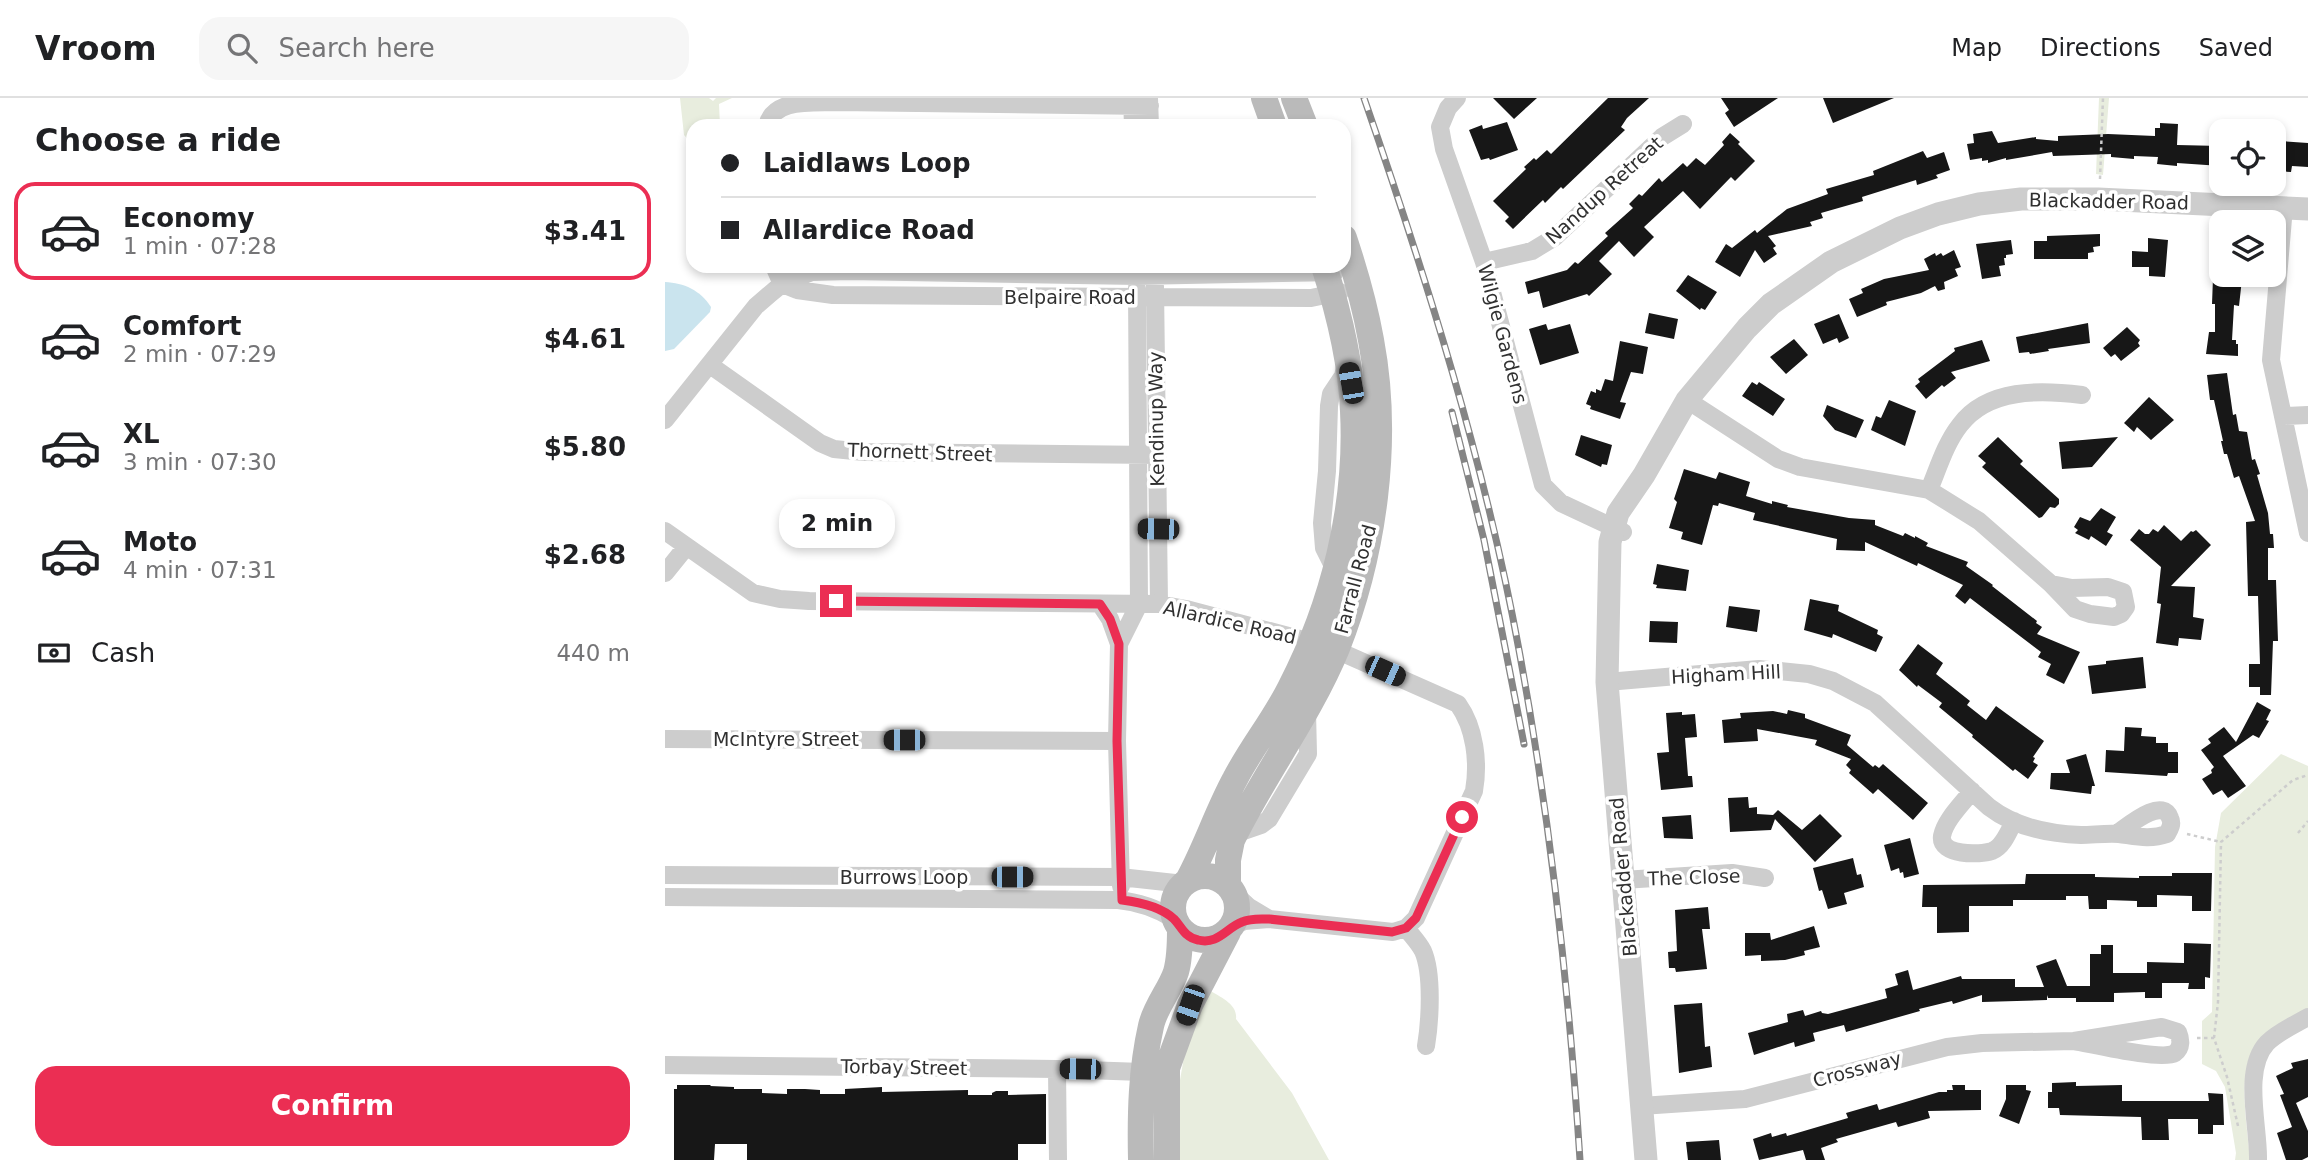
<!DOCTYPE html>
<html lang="en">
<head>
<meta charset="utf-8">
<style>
	body { margin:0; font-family:"DejaVu Sans",sans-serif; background:#f6f6f6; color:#202124; height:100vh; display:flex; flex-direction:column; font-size:26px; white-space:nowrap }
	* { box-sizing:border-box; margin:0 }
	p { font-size:23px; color:#757577 }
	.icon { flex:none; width:38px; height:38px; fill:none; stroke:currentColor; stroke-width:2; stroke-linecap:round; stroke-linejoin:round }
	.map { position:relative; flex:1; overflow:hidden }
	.sheet { display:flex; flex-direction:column; background:#fff; width:665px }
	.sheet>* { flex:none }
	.guide { position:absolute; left:21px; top:21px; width:665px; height:154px; border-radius:21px; box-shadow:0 4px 10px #0003; display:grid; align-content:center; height:154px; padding:0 35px; background:#fff }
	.controls { position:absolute; left:1544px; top:21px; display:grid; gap:14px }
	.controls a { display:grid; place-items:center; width:77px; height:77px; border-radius:14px; background:#fff; box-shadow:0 4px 10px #0003; font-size:35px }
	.end { position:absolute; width:32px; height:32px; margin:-16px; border:9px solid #eb2e53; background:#fff; box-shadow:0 0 0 4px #fff }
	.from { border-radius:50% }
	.bubble { position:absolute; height:49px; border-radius:21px; background:#fff; box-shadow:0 4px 10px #0003; font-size:23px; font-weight:600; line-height:49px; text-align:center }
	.car { position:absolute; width:21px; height:42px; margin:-21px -10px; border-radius:9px; box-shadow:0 0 5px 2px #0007; background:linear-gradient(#222 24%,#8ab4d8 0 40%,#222 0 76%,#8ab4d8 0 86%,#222 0) }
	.guide b { display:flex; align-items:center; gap:24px; height:66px; font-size:26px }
	.guide b+b { border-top:2px solid #e0e0e0 }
	.guide i { width:18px; height:18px; background:#202124 }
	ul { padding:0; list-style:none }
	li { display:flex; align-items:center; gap:21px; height:98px; margin:0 14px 10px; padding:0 21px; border:4px solid transparent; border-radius:21px }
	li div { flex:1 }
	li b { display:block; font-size:26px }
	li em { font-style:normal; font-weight:600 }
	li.selected { border-color:#eb2e53 }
	li>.icon { width:63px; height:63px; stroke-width:1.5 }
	h2 { padding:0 35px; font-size:32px; line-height:84px }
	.pay { display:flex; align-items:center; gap:18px; height:77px; padding:0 35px; font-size:26px }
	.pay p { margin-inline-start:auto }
	.primary-button { display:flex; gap:14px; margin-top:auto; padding:14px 35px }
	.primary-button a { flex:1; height:80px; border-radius:21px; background:#eb2e53; color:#fff; font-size:28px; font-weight:600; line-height:80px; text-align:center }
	header { display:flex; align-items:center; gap:42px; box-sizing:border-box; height:98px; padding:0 35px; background:#fff; border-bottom:2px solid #e0e0e0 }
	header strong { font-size:33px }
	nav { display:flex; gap:38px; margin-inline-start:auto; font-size:24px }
	.search { width:490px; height:63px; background:#f6f6f6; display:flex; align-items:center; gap:18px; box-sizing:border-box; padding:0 24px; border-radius:21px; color:#757577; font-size:26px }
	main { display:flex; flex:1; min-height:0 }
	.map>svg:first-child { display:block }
	.green { fill:#e8edde }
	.water { fill:#cae4ee }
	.building { fill:#171717 }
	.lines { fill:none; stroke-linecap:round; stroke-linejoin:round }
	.path { stroke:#cdcdcd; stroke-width:2.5; stroke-dasharray:3.5 3.5; stroke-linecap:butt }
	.minor { stroke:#cdcdcd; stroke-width:18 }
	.tertiary { stroke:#cdcdcd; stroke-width:23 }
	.secondary { stroke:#bababa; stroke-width:26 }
	.rail-casing { stroke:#858585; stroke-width:7 }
	.rail { stroke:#fff; stroke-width:4.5; stroke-dasharray:13; stroke-linecap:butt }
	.route { stroke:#eb2e53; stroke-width:9 }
	.labels { text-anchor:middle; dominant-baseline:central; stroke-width:7; stroke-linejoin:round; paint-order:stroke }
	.street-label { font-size:19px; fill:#303030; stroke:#fff }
</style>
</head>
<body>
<header>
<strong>Vroom</strong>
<div class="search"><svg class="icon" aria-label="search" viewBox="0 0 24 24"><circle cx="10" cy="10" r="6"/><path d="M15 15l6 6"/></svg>Search here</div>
<nav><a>Map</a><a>Directions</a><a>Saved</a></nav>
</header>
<main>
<section class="sheet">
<h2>Choose a ride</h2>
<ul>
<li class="selected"><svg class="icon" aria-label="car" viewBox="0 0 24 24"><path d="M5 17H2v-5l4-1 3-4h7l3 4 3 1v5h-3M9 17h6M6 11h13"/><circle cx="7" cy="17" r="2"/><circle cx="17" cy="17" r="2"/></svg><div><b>Economy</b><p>1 min · 07:28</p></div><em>$3.41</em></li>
<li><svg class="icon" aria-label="car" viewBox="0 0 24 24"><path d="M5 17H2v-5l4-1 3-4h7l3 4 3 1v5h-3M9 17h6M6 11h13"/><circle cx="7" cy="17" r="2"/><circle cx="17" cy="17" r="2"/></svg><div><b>Comfort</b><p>2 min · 07:29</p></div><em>$4.61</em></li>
<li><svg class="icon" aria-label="car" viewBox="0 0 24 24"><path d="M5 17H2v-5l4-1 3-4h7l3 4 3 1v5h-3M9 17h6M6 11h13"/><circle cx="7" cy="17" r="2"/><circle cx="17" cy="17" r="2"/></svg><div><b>XL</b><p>3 min · 07:30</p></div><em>$5.80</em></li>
<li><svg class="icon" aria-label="car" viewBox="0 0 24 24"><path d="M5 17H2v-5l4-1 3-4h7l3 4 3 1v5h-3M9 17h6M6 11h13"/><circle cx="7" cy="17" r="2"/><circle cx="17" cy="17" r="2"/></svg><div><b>Moto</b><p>4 min · 07:31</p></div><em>$2.68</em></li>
</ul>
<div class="pay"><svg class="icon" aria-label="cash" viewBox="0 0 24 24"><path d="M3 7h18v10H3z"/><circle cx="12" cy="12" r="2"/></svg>Cash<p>440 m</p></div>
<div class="primary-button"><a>Confirm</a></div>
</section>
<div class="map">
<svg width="1643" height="1062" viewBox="0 0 1643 1062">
	<rect width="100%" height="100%" fill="#fff"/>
	<path class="green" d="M15 0H44L48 3 51 0H67L54 6 55 28H28V47L19 37Z
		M1434 0H1444L1438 77 1431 76Z
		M1616 656 1643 668V910C1625 920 1607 929 1593 944 1570 970 1583 1030 1585 1062H1570L1571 1055 1560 989 1551 973 1537 966V923L1547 914 1550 749 1556 715Z
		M544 892C555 899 573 906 571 921L627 995 664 1062H513L515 982 519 959Z"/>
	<path class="water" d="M0 184C19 185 35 192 46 209L45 214 9 251 0 253Z"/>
	<path class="building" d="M828 0H872L849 21Z
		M943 0H984L962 20 956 29 960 32 898 91 896 89 880 105 878 102 848 131 840 123 844 119 828 103 861 71 859 69 869 60 871 62 882 52 886 56Z
		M1056 0H1113L1069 29 1060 15 1064 12Z
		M1158 0H1229L1168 25Z
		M842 24 853 52 825 62 824 60 816 62 804 32 817 27 818 31Z
		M1495 25 1513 26 1512 47 1556 48V68L1512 65V68L1492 66 1493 59 1469 58V61L1446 59V56L1388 58 1387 54 1341 62V60L1323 65V62L1317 63V60L1305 62 1302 46 1309 45 1308 36 1327 33 1333 45 1371 39V41L1393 43V38L1443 36 1490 38V30H1495Z
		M1065 35 1075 44 1073 46 1090 63 1070 83 1066 79 1035 111 1018 93 979 129 989 139 969 159 954 143 934 163 947 176 924 198 922 196 878 210 874 193 863 196 860 184 902 172 910 164 913 166 943 138 940 135 968 110 964 106 974 96 977 98 994 80 997 84 1018 65 1022 69 1031 60 1040 67 1059 47 1057 44Z
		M1614 43 1643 45V69L1627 68 1626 74 1612 73Z
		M1258 53 1262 60 1279 54 1285 72 1271 77 1273 80 1252 87 1251 82 1197 99 1198 103 1156 115 1158 120 1145 124 1147 128 1103 138 1111 148 1108 150 1112 156 1099 165 1090 152 1075 179 1050 164 1061 146 1067 150 1090 132 1092 135 1122 111 1163 96 1161 91 1209 77 1208 73Z
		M1435 136V148L1428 149 1429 154 1423 155V161H1369V143H1382V138Z
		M1483 140 1503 142 1500 179 1484 178V169H1467V153L1483 154Z
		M1346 142 1348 156 1341 157V160H1339L1340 167 1334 168 1336 178 1317 181 1311 146Z
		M1289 152 1296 169 1290 171 1293 178 1279 184 1280 191 1273 193 1270 188 1256 195 1221 204 1222 207 1192 219 1184 201 1198 195 1196 191 1219 181 1264 172 1259 161 1270 155 1271 158 1276 155 1278 158Z
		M1023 177 1052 194 1040 212 1036 210 1035 212 1011 193Z
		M1548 180 1577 181 1574 208 1569 207 1567 242H1571V246H1573V258L1541 256 1544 234H1550V206H1547Z
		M984 215 1013 221 1009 241 980 235Z
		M1174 216 1184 240 1174 245 1172 240 1158 246 1149 226Z
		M1423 225 1425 245 1383 251 1384 253 1365 256 1364 254 1354 255 1351 239Z
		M881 226 883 232 905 226 914 255 875 267 864 231Z
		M1462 229 1475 242 1473 245 1475 248 1456 263 1450 256 1446 259 1438 250Z
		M1129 241 1143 257 1121 276 1105 259Z
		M1317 242 1325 263 1286 274 1291 280 1279 289 1277 287 1261 301 1250 288 1255 284 1253 281 1290 253 1289 250Z
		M955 243 983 249 978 276 966 274 955 304 961 305 955 321 925 311 926 308 921 306 926 293 931 295V291L936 293 940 281 948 283Z
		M1562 275 1568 317 1571 316 1574 333 1582 334 1587 362 1590 361 1595 376 1592 377 1603 415 1605 436H1608L1609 450H1603V482H1611L1613 543H1608L1606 597H1595V589H1584V566H1595L1593 498H1583L1581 424 1590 423 1574 378 1569 380 1562 356H1559L1556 343H1558L1549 302H1545L1542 277Z
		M1087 284 1092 287 1094 284 1120 301 1108 318 1077 298Z
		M1484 299 1509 322 1486 342 1472 329 1469 334 1459 325Z
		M1224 302 1251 313 1240 348 1206 332 1211 318 1216 320Z
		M1162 307 1199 322 1191 340 1170 332 1158 318Z
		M916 337 947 347 942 367 937 366 936 369 910 357Z
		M1333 339 1358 363 1355 366 1394 401V406L1390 410 1385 409 1377 419 1374 420 1317 369 1321 365 1313 358Z
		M1453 339 1427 369 1397 371 1394 344Z
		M1019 371 1051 381 1054 374 1085 384 1081 398 1107 406V403L1123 407 1122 409 1184 420 1210 422V427L1238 438 1240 435 1250 440V438L1263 445 1261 448 1303 464 1301 468 1328 487 1327 488 1372 523 1371 525 1377 529 1372 536 1415 554 1399 586 1381 577 1386 566 1373 559 1376 554 1305 500 1300 506 1290 498 1298 487 1253 465 1252 468 1200 444V453L1171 452 1172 441 1088 422 1090 415 1054 405 1053 408 1048 407 1037 447 1016 441 1018 434 1004 430 1012 404 1009 401Z
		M1436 410 1451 419 1442 434 1448 437 1441 448 1426 438 1424 442 1410 435 1413 432 1409 429 1415 419 1425 423Z
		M1499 427 1516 443 1526 433 1528 434 1531 432 1546 447 1506 488 1530 489 1528 519 1539 521 1536 542 1514 540 1513 548 1491 545 1496 506 1492 505 1496 469 1465 442 1474 431 1480 436H1484L1488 431 1493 434Z
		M992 466 1024 472 1021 493 991 490 992 487 988 486Z
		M1145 501 1174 507 1173 513 1213 532 1212 536 1218 539 1211 554 1168 536 1167 540 1139 532Z
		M1064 508 1095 512 1092 534 1061 529Z
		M985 523 1013 524 1012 545 984 544Z
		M1253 546 1278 565 1271 576 1305 603 1302 607 1321 622 1331 608 1379 643 1368 659 1370 660 1368 664 1373 667 1363 681 1350 671 1348 673 1307 639 1308 637 1274 609 1277 605 1253 587 1252 589 1234 572Z
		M1478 559 1481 590 1427 596 1423 568 1441 566V563Z
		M1592 604 1606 612 1601 622 1604 623 1594 640 1588 637 1558 658 1581 688 1563 700 1557 692 1548 697 1537 681 1547 675 1546 672 1549 669 1536 652 1546 645 1543 641 1559 629 1571 644Z
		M1123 612 1140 616V620L1186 637 1182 647 1208 669 1210 667 1214 670 1218 666 1263 705 1248 722 1213 691 1208 696 1184 675 1186 672 1181 667 1186 661 1150 647 1152 642 1092 631 1093 643 1059 645 1057 622 1076 620 1075 615 1108 613 1122 616Z
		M1017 614V617L1030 616 1032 639 1020 640 1023 678H1027L1028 689 996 692 992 655 1004 654 1001 615Z
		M1460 629 1477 630 1476 638 1491 639V645H1503V654H1513V675H1503L1502 678 1440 674 1441 652 1459 653Z
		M1421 656 1430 688H1427L1426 696 1385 691 1386 675H1405L1401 662Z
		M1083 699 1084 710 1092 709V716L1108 717 1113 712 1137 732 1155 716 1177 738 1150 764 1110 721 1106 732 1065 734 1063 700Z
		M1026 717 1028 741 999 740 997 719Z
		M1245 740 1254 776 1239 780 1238 774 1235 775 1234 770 1226 773 1219 747Z
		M1188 760 1192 777 1196 776 1199 789 1179 795 1182 806 1163 811 1157 792 1154 793 1148 770Z
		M1507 775H1547L1546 813H1527V798L1492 797V809H1472V803L1442 802V811H1424L1423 798H1401V802H1348V808H1304V834L1272 835V809H1257L1258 787 1360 786 1361 776H1430V779L1474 780V778H1507Z
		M1043 809 1045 831H1037L1042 871 1011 874 1010 870H1004L1003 854 1012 853 1010 812Z
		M1149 828 1155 849 1139 853 1140 857 1120 862 1096 863V857L1080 858V835H1105L1106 842Z
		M1519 845 1546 846 1545 880 1540 879V891H1523L1524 885H1497V900H1480V894L1449 895V904H1411V900H1383L1382 897V902L1317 904V897L1288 906 1287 903 1254 911 1255 913 1181 934 1179 927 1148 935 1150 943 1130 949 1129 944 1089 957 1083 935 1123 924 1122 916 1138 912 1140 918 1156 913 1157 915 1163 916 1222 900 1220 891 1233 887 1230 876 1243 872 1248 892 1296 878 1297 881H1350V889H1379L1371 868 1391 861 1402 888H1425V856H1436V847H1448V875H1482V864L1519 865Z
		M1037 905 1040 949 1045 948 1047 969 1014 975 1009 907Z
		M1643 961V999L1631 1005 1643 1033V1059L1637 1062H1621L1612 1035 1627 1029 1615 997 1619 996 1611 978 1628 970 1626 965Z
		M1411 984V988L1457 987V1003H1544L1543 995 1558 996 1559 1027H1548V1036H1533V1021H1503L1504 1042H1477L1476 1019 1395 1017 1394 1010H1383V994H1387V985Z
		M12 987H46L45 988 69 989V991H97V995L122 996V991H140L155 992V996H180V991L217 989V994L303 992V997H327V995L331 993H343V997L381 996V1046H353V1062H82V1046H50L49 1062H9V991H12Z
		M1287 987H1300V992H1316V1012L1263 1013 1265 1020 1233 1029 1231 1024 1171 1041 1173 1044 1156 1050 1160 1062H1141L1138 1052 1094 1062 1088 1041 1106 1035 1107 1039 1121 1035 1122 1038 1183 1020 1181 1015 1212 1006 1214 1012 1274 994H1282V992H1288Z
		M1341 987H1361V992L1366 993 1354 1026 1334 1018 1341 1001Z
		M1054 1042 1056 1062H1023L1021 1044Z"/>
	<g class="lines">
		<path class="path" d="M68 28V24L86 23
			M1435 81 1438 0
			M83 168 84 171
			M1633 735 1643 723
			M1522 736 1556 744
			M1532 940H1549
			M1573 1028 1562 979 1549 940 1553 904 1556 744 1628 682 1643 677"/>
		<path class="minor" d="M467 0 468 28
			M484 0 485 28
			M792 0 783 10 775 29 779 51 819 164 878 387 896 405 958 434
			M102 28C108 0 147 5 172 4L485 8
			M1619 109 1606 262 1643 435
			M819 164 867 153 890 139 997 39 1018 26
			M109 168 117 186
			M117 186 132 192 168 197 646 200 675 194
			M490 188 494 506
			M45 267 155 345 169 351 199 354 491 357
			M1022 302 1113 361 1135 369 1264 392 1314 423 1386 486 1410 511 1425 516 1449 519 1456 516 1461 509 1458 494 1443 489 1407 490 1386 486
			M1619 318 1643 317
			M0 322 91 208 105 196 117 186 147 174 185 173 472 178 670 174
			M1264 392C1273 371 1280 346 1295 327 1323 290 1375 292 1417 297
			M0 433 88 495 115 501 144 503 494 506 521 511 646 544
			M670 472 659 450 657 425 662 373 664 308 666 296 678 278 681 266
			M0 475 21 449
			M435 506 445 521 454 546 452 643 456 788
			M454 546 474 506 472 190
			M942 584 1094 571 1144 576 1168 583 1210 605 1324 709C1350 729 1384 736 1416 737 1428 737 1441 735 1454 736 1470 738 1485 742 1502 736 1505 731 1508 726 1505 720 1497 698 1462 729 1451 736
			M0 641 452 643
			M1307 693C1297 706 1280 722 1277 738 1274 758 1315 757 1327 753 1338 749 1344 733 1349 723
			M570 736 596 727 604 721 643 656 642 613
			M0 777 455 779 519 786
			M958 782 1067 775 1100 780
			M570 796 584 809 604 821
			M0 799 453 802C474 804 491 810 509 821
			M566 829 579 823 604 821 728 834 741 830 751 820 809 693C814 664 810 630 793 606L671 552
			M741 830C747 838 754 845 758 853 768 876 765 924 761 948
			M0 967 392 971 477 974
			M392 971 393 1062
			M976 1008 1080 1001 1282 949 1317 945 1409 943 1497 929 1513 934C1516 941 1517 950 1510 955 1497 963 1427 946 1409 943
			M1593 1062C1594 1029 1577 972 1602 945 1613 934 1629 927 1643 919"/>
		<path class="tertiary" d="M981 1062 942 584 945 444 953 415 979 377 1022 302 1082 230 1106 206 1166 164 1235 130 1273 116 1314 106 1356 101H1433L1643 111"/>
		<path class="secondary" d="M599 0 609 28
			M629 0 640 28
			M508 810a32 32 0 1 1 64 0a32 32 0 1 1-64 0Z
			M523 782C541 749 552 714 570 681 586 650 609 622 625 590 668 507 693 408 688 313 686 264 674 215 659 168
			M563 787V762L567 742C599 676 644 618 672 550 709 456 725 343 706 242 700 208 690 173 679 140
			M476 1062C475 1016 476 972 486 928 490 909 505 892 511 874 515 860 515 845 515 831
			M502 1062V970L525 907 563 834"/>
		<g class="rail-casing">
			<path id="rail" d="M699 0C761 179 820 365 854 552 885 720 904 891 915 1062
				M787 314 819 442 859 646"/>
		</g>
		<use href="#rail" class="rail"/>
	</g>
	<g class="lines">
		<path class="route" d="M171 503 435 506 445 521 454 546 452 643 457 802C474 804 495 808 509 821 517 829 519 839 533 842 553 847 561 830 577 824 585 820 595 821 604 821L727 834 741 830 751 820 797 719"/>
	</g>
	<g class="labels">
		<g class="street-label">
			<text transform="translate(939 92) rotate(-42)">Nandup Retreat</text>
			<text transform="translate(1444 103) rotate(1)">Blackadder Road</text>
			<text x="405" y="199">Belpaire Road</text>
			<text transform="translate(838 236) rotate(75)">Wilgie Gardens</text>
			<text transform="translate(491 321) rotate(-91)">Kendinup Way</text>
			<text transform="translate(255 354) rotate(2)">Thornett Street</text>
			<text transform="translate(690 481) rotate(-75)">Farrall Road</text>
			<text transform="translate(565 524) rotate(13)">Allardice Road</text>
			<text transform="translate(1061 576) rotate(-3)">Higham Hill</text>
			<text x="121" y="641">McIntyre Street</text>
			<text x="239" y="779">Burrows Loop</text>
			<text transform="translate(958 779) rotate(-95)">Blackadder Road</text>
			<text transform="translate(1029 779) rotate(-2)">The Close</text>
			<text transform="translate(239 969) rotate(1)">Torbay Street</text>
			<text transform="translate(1192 971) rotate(-15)">Crossway</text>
		</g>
	</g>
</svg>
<div class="controls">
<a><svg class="icon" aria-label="locate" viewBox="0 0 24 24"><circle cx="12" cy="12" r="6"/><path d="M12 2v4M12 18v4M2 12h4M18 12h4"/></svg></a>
<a><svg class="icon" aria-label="layers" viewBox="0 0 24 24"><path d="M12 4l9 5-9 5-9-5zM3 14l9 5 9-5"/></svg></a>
</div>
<i class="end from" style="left:797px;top:719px"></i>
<i class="end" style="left:171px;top:503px"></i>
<div class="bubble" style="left:114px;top:401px;width:116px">2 min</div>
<i class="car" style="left:686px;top:285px;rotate:350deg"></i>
<i class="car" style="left:493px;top:431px;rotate:271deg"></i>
<i class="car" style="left:720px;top:573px;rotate:114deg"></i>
<i class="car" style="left:239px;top:642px;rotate:270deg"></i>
<i class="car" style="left:347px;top:779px;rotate:90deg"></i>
<i class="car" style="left:525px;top:907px;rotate:199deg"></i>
<i class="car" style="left:415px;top:971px;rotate:271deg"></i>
<div class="guide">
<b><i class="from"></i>Laidlaws Loop</b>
<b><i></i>Allardice Road</b>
</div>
</div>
</main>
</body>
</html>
